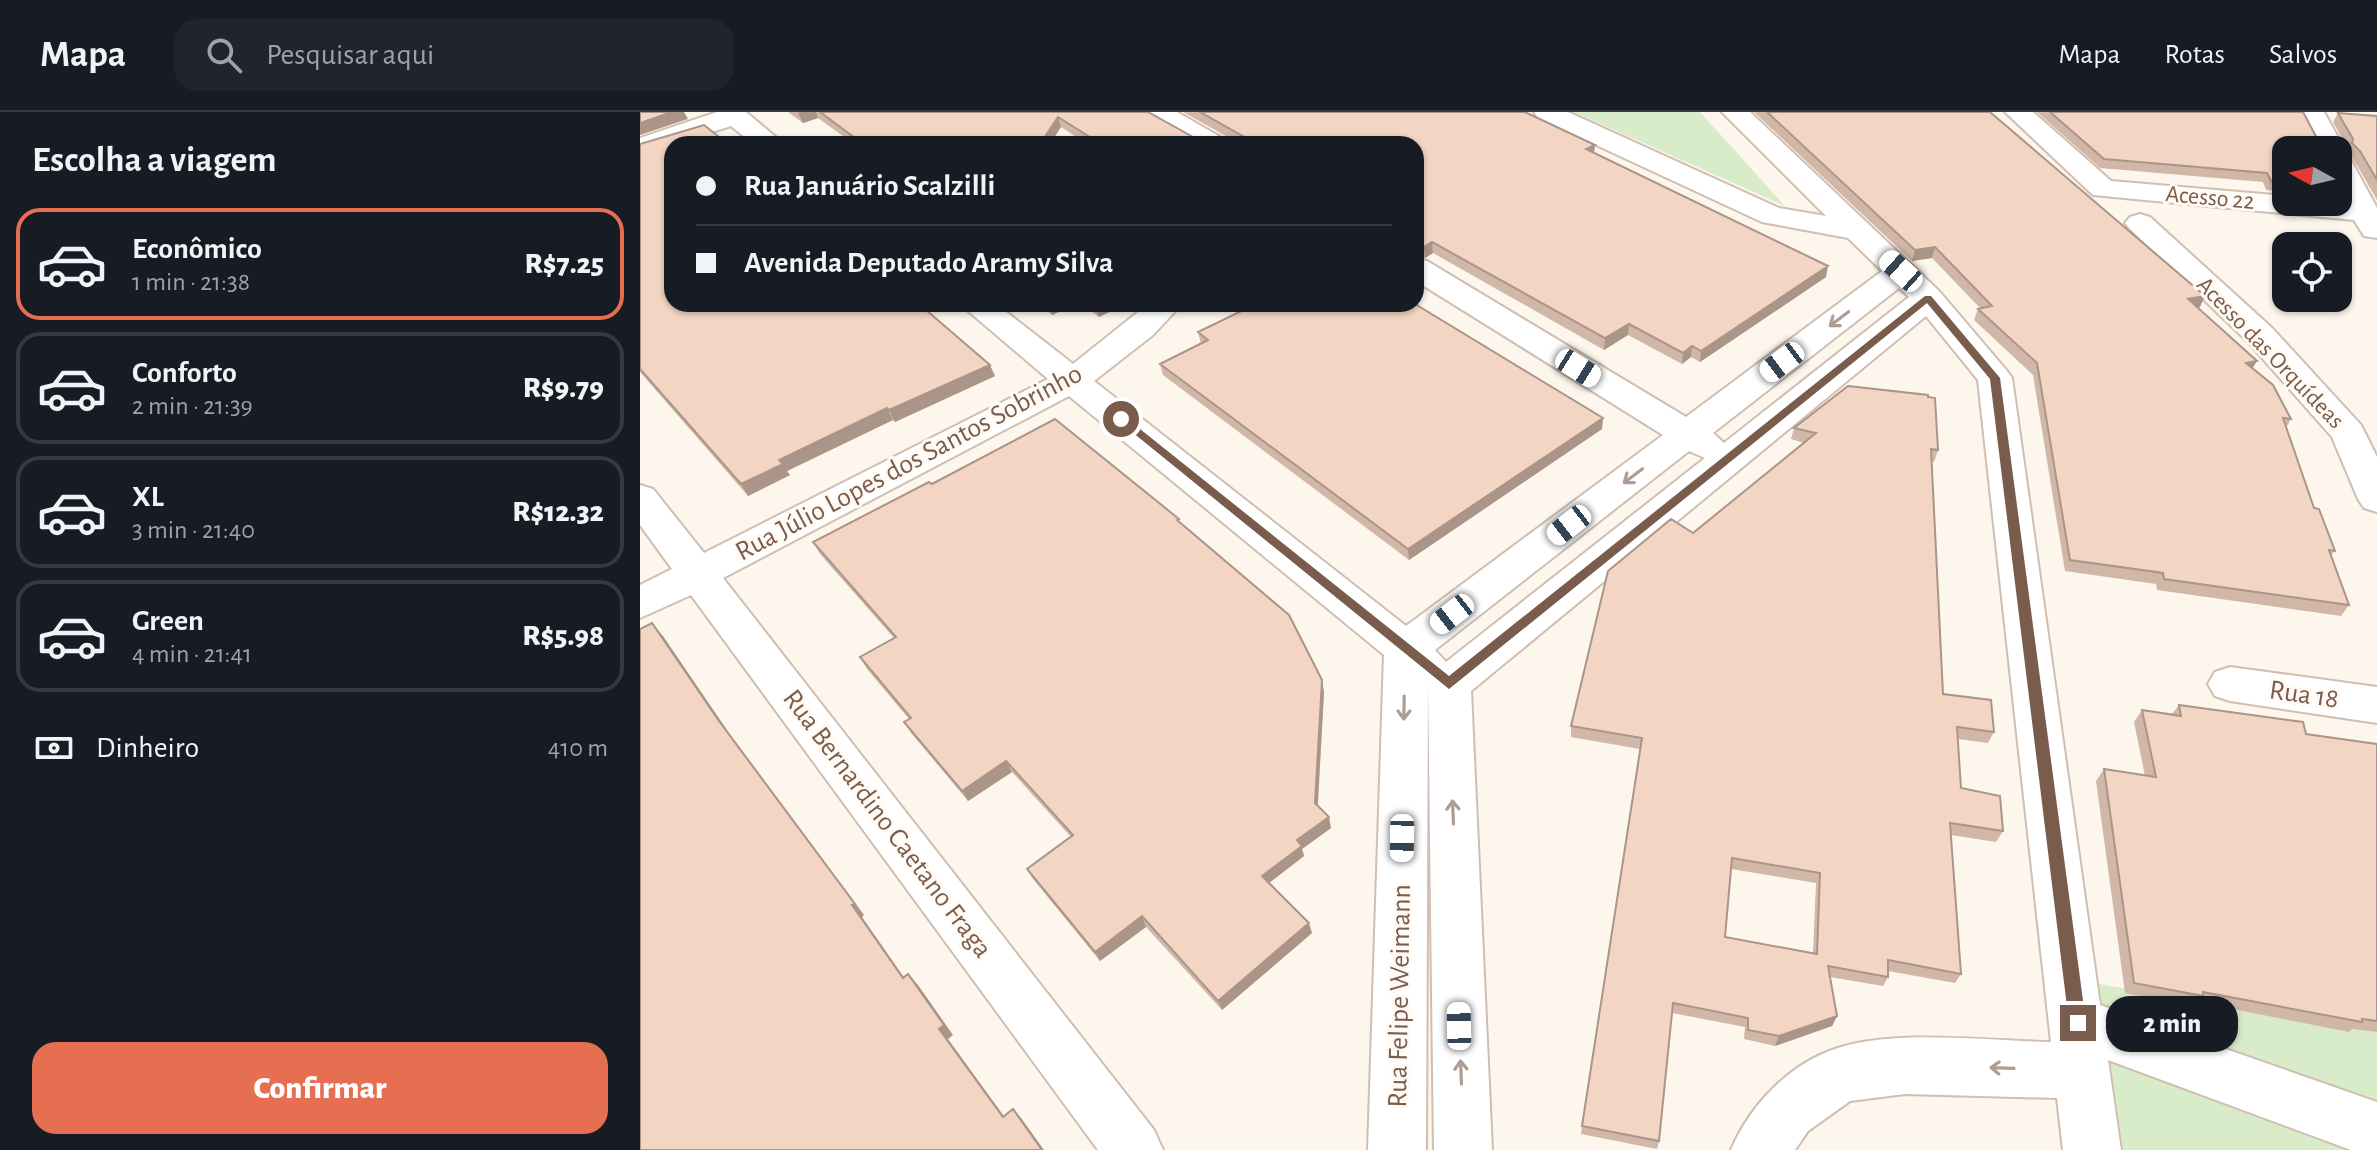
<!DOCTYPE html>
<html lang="pt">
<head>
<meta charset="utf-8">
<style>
	body { margin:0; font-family:"Alegreya Sans",sans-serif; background:#20242c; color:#f1f3f6; height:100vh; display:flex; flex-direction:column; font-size:30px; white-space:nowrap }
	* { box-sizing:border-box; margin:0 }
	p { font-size:26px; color:#9ea1a6 }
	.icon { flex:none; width:44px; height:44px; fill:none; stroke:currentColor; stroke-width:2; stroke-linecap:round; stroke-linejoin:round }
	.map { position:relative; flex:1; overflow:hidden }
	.details { display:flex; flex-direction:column; background:#171b24; width:640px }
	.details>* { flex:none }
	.hud { position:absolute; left:24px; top:24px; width:760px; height:176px; border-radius:24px; box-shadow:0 2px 6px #0004; display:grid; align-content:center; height:176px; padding:0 32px; background:#171b24 }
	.needle { width:52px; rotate:278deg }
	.fabs { position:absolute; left:1632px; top:24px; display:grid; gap:16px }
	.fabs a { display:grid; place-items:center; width:80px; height:80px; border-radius:16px; background:#171b24; box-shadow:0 2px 6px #0004; font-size:40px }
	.end { position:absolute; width:36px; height:36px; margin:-18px; border:10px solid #7a5c4d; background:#fff; box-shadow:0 0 0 4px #fff }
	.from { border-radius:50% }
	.bubble { position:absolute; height:56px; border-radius:24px; background:#171b24; box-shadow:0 2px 6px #0004; font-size:26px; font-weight:800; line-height:56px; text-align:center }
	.car { position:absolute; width:24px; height:48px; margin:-24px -12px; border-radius:10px; box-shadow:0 0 6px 2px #0007; background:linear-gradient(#fff 24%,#345 0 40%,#fff 0 76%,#345 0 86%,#fff 0) }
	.hud b { display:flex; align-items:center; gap:28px; height:76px; font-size:30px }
	.hud b+b { border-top:2px solid #363941 }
	.hud i { width:20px; height:20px; background:#f1f3f6 }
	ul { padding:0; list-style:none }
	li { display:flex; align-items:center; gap:24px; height:112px; margin:0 16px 12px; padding:0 16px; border:4px solid #363941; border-radius:24px }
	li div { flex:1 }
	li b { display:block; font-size:30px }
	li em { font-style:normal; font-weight:800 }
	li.selected { border-color:#e76f51 }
	li>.icon { width:72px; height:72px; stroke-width:1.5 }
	h2 { padding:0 32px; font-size:36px; line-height:96px }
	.pay { display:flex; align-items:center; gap:20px; height:88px; padding:0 32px; font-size:30px }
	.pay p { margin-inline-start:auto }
	.cta { display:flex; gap:16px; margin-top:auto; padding:16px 32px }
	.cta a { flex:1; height:92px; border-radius:24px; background:#e76f51; color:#fff; font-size:32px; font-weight:800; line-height:92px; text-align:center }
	header { display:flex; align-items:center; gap:48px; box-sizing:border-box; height:112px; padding:0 40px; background:#171b24; border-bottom:2px solid #363941 }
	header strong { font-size:38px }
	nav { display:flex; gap:44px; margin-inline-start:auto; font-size:28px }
	.search { width:560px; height:72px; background:#20242c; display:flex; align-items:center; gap:20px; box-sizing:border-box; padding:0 28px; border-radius:24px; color:#9ea1a6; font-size:30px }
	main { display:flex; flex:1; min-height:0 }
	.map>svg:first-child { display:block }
	.green { fill:#d8ecc9 }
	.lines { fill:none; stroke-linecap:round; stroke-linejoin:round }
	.minor-casing { stroke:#d1beb0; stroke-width:4 }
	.minor { fill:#fff; fill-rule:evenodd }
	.wall { fill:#d1b7a8; fill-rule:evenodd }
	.shaded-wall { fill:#aa9588 }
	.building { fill:#f3d5c3; stroke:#aa9588; stroke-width:2; fill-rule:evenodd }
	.oneway { stroke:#af9d94 }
	.route { fill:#7a5c4d }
	.labels { text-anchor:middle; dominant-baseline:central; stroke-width:6; stroke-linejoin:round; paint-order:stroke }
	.far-street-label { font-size:24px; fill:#7a5c4d; stroke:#fffaf3 }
	.street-label { font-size:28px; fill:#7a5c4d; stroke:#fffaf3 }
</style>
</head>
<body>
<header>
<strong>Mapa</strong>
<div class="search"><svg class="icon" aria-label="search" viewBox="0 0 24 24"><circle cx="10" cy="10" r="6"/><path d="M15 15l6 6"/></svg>Pesquisar aqui</div>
<nav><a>Mapa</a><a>Rotas</a><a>Salvos</a></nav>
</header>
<main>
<section class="details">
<h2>Escolha a viagem</h2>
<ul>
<li class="selected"><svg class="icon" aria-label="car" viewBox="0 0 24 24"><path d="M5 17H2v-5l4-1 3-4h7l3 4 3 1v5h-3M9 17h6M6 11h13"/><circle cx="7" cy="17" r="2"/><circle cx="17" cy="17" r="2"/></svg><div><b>Econômico</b><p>1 min · 21:38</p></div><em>R$7.25</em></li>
<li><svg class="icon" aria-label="car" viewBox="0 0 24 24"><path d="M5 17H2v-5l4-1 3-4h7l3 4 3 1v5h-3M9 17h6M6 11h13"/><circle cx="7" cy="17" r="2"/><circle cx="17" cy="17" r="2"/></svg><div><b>Conforto</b><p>2 min · 21:39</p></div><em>R$9.79</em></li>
<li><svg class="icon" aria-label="car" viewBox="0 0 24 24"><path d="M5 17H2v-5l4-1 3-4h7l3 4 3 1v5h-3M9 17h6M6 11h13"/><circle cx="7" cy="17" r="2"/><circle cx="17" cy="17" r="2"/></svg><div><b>XL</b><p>3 min · 21:40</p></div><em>R$12.32</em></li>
<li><svg class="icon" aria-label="car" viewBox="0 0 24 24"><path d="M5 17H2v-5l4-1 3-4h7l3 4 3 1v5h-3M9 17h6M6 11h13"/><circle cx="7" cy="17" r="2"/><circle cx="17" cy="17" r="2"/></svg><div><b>Green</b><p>4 min · 21:41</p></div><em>R$5.98</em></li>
</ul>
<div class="pay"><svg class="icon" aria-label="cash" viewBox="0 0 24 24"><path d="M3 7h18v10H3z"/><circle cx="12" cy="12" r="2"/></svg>Dinheiro<p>410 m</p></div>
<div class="cta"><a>Confirmar</a></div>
</section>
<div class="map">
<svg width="1737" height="1038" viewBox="0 0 1737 1038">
	<rect width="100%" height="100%" fill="#fdf6ec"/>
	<path class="green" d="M934 0H1060L1145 94Z
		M1459 872 1737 920V1038H1483Z"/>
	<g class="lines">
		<g class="minor-casing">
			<path id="minor" d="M77 0H106L144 32H113L91 14 0 43V26Z
				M505 0H537L582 26 586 32H553L509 6Z
				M894 0H928L1139 96 1186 104 1082 0H1110L1299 179 1367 259 1372 266 1460 893 1737 990V1038H1711L1468 948 1481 1038H1423L1417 986 1265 982 1210 989 1168 1019 1155 1038H1091C1110 993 1150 951 1198 936 1257 917 1348 929 1411 930L1338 268 1286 204 831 579 852 1038H794L788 570 786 1038H728L744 543 429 284 83 466 514 1018 523 1038H458L51 483 0 506V473L32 457 0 413V373L13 377 64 441 408 267 320 192H356L433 252 508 192H542L513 223 454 269 766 514 1023 323 776 169V147L787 149 1046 305 1242 159 1208 126 1122 110 898 6ZM1259 176 1269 185 1084 331 1073 321ZM1049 339 1065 346 806 550 795 538Z
				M1365 0H1393L1471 69 1646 84V90H1705L1698 77V38H1677L1658 0H1684L1705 38 1701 43 1708 44 1712 50 1737 96V126L1724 124 1714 108 1453 83Z
				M1500 102 1510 105 1632 216 1721 313 1737 345V400L1724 396 1718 387 1692 325 1608 230 1490 117 1485 111 1490 105Z
				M1590 555 1737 575V611L1590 589 1575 584 1568 572 1575 560Z"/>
		</g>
		<use href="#minor" class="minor"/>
	</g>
	<path class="wall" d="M148 0H508L553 25 555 32H447L421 15 410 32H214L178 6 163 11Z
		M543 0H885L954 41 1186 165 1060 250 1051 245 1042 252 988 223 964 238 793 141 785 146 776 145V32H600Z
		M1114 0H1350L1560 195 1558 196 1612 256 1651 307 1646 316 1674 396 1695 439 1691 443 1709 493 1701 504 1517 478 1516 472 1425 459 1393 263 1334 208 1338 197 1340 196 1292 146 1272 149Z
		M1397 0H1663L1679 30 1700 32V68L1704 76 1698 85V38H1646V80L1626 78 1623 70 1460 56Z
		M1698 1 1737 4V88L1714 48 1707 41 1708 37 1693 10Z
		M0 32 355 264 255 310 253 308 147 359 150 363 108 384 0 260Z
		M398 192H436L412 203Z
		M441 192H486L459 205Z
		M598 192H775L963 306 962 317 769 448 523 263 520 252 561 232 558 220 604 198 598 194Z
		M1154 316 1298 338 1294 350 1292 349 1303 582 1354 620 1348 631 1318 627 1321 676 1363 719 1356 730 1311 723 1321 862 1315 871 1248 859V865L1243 874 1190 865 1197 904 1192 914 1135 934 1104 927 1105 915 1032 901 1019 1029 1017 1037 941 1022 1000 637 931 625V614L1053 421 1164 331 1151 327ZM1091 757 1176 771 1173 841 1085 825Z
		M292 372 539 407 540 412 684 580 678 694 691 716 662 737 664 744 629 771 672 821 582 898 506 815 460 849 393 767 387 757 431 725 372 660 328 689 271 621 264 610 269 607 227 557 220 545 254 526 180 442 173 430Z
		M1539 593 1666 622 1737 632V920L1712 917 1709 920 1557 890 1553 894 1485 881 1456 669 1464 657 1505 664 1494 610 1502 598 1532 602Z"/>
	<path class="shaded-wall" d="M32 0H44L48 7 0 23V11Z
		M160 0H176L178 6 163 11 158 1Z
		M418 5 421 15 410 32H400Z
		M553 25 555 32H535Z
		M955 33 954 43 946 37Z
		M792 130 793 141 785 146 784 135Z
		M1295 135 1292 146 1272 149 1275 138Z
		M1188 154 1186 165 1060 250 1061 239Z
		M1565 184 1560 195 1542 198 1548 187Z
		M408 192H436L412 203Z
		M460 192H486L459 205 455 194Z
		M989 212 988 223 964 238 965 226Z
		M1052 234 1051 245 1042 252 1043 241Z
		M1617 249 1610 260 1606 251Z
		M350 253 355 264 255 310 249 298Z
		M247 296 253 308 147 359 150 363 108 384 101 372 139 348Z
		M963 306 962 317 769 448 768 437Z
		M12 511 23 524 89 621 224 803 222 805 272 877 263 866 79 609Z
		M682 568 684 580 677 702 675 691Z
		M366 649 372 660 328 689 322 679Z
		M689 705 691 716 662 737 664 744 625 774 622 764 657 728Z
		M502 804 506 815 460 849 455 840Z
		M669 811 672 821 582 898 578 889Z
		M268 862 278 873 313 923 308 927 371 1014 363 1005 299 917Z
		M1197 904 1192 914 1135 934 1139 924Z
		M373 997 381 1006 404 1038H402Z"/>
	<path class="building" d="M0 0H32L0 11Z
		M180 0H508L553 25 535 32H461L418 5 400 32H223Z
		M560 0H885L955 33 946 37 1188 154 1061 239 1052 234 1043 241 989 212 965 226 792 130 784 135 776 134V32H617Z
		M1127 0H1350L1565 184 1548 187 1617 249 1606 251 1633 273 1651 307 1643 306 1674 396 1679 397 1695 439 1689 438 1709 493 1524 467 1523 461 1430 448 1397 251 1338 197 1352 194 1295 135 1275 138Z
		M1410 0H1663L1679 30 1700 32V68L1704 76 1698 75V38H1646V71L1631 69 1627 61 1464 47Z
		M1698 1 1737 4V68L1720 39 1712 31 1713 27Z
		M64 13 88 32H32V192H279L350 253 249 298 247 296 139 348 143 352 101 372 0 257V32Z
		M612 192H775L963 306 768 437 520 252 568 228 558 220 614 193Z
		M1208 274 1288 283V285L1295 286 1298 338 1291 337 1303 582 1351 588 1354 620 1317 615 1321 676 1360 684 1363 719 1310 711 1321 862 1248 848V865L1188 854 1197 904 1139 924 1108 918V906L1033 891 1019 1029 942 1014 1002 626 931 614 968 459 1031 407 1053 421 1176 321 1154 316ZM1092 746 1180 761 1177 842 1085 825Z
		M415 307 539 407 537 408 649 503 682 568 675 691 689 705 657 728 662 734 622 764 669 811 578 889 502 804 455 840 387 757 433 723 366 649 322 679 264 610 271 606 220 545 256 525 173 430 289 370 292 372Z
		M12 511 79 609 215 792 212 793 263 866 268 862 304 913 299 917 363 1005 373 997 402 1038H0V517Z
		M1539 593 1663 610 1666 622 1737 632V909L1722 907V910L1563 880V884L1494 871 1464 657 1516 665 1502 598 1541 604Z"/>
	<defs><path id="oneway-shaft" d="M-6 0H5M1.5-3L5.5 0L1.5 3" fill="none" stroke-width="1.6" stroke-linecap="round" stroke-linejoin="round" transform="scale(2)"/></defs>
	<g class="oneway">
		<use href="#oneway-shaft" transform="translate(1199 207) rotate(143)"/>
		<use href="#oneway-shaft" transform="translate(993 364) rotate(143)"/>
		<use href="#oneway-shaft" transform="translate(764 596) rotate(91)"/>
		<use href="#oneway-shaft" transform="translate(813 700) rotate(-92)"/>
		<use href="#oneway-shaft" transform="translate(1362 956) rotate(-178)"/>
		<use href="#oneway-shaft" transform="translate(821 960) rotate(-92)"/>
	</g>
	<path class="route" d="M1285 184H1291L1360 266 1446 911 1444 917 1438 919 1432 917 1429 911 1350 267 1287 191 809 577 476 307 485 305 809 564Z"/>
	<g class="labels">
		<g class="far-street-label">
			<text transform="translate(1570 86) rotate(5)">Acesso 22</text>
			<text transform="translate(1630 241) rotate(46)">Acesso das Orquídeas</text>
		</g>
		<g class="street-label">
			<text transform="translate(269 351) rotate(-28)">Rua Júlio Lopes dos Santos Sobrinho</text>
			<text transform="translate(1664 583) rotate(8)">Rua 18</text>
			<text transform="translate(247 712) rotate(53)">Rua Bernardino Caetano Fraga</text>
			<text transform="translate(760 884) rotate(-89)">Rua Felipe Weimann</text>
		</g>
	</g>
</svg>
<div class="fabs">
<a><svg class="needle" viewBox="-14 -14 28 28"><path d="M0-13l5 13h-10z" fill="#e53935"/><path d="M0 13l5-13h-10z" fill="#9ea1a6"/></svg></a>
<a><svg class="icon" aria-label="locate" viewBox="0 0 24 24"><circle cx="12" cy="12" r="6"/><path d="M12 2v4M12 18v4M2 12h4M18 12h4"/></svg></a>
</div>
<i class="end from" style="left:481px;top:307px"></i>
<i class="end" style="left:1438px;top:911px"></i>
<div class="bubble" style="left:1466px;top:884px;width:132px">2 min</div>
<i class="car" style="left:1261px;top:159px;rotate:312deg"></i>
<i class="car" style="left:1142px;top:250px;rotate:233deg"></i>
<i class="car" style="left:938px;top:256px;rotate:122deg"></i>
<i class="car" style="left:929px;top:413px;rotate:232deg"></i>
<i class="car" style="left:812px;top:502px;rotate:232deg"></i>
<i class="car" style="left:762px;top:726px;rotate:181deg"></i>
<i class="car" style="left:819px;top:914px;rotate:359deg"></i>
<div class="hud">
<b><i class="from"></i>Rua Januário Scalzilli</b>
<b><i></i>Avenida Deputado Aramy Silva</b>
</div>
</div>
</main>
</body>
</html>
